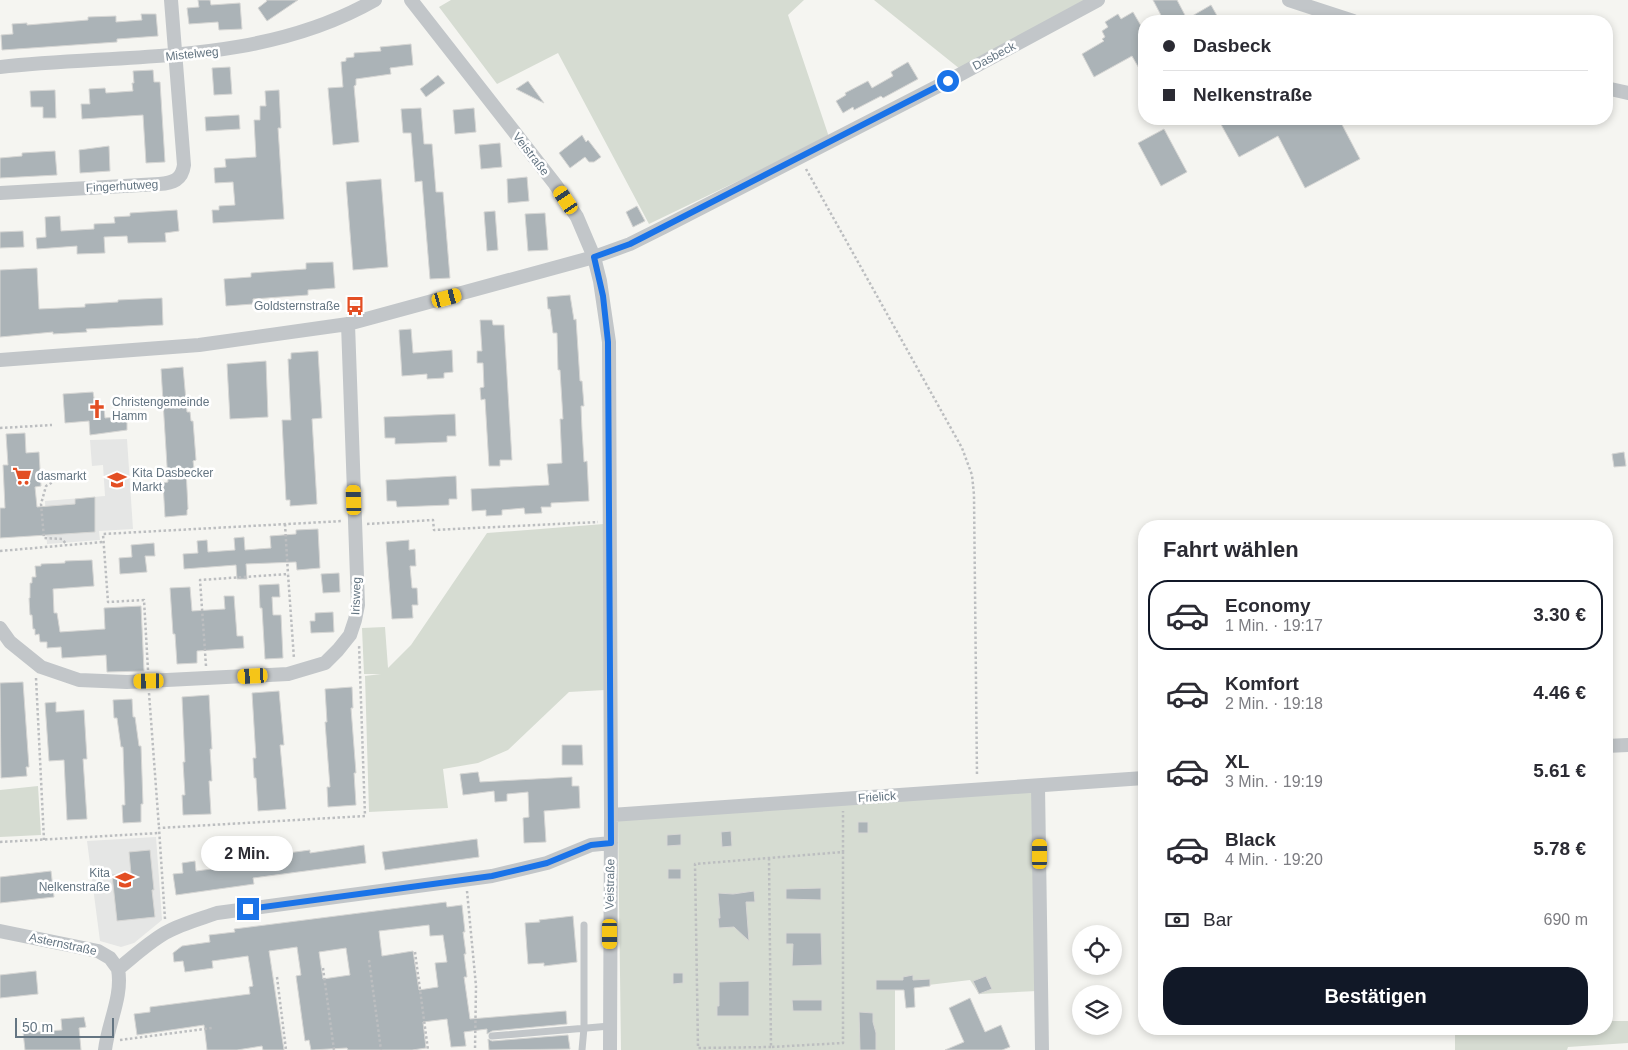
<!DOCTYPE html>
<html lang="de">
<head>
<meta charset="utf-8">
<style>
	body { margin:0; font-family:Arial,sans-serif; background:#f2f2f3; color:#2b2b33; height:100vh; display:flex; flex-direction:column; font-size:19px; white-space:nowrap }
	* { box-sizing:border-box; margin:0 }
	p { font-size:16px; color:#7c7c81 }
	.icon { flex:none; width:28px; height:28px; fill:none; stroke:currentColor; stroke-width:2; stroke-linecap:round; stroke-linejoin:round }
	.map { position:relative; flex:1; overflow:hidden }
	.details { position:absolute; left:1138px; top:520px; width:475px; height:515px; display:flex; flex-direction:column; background:#fff; border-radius:20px; box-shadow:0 2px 8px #0003 }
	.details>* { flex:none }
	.guide { position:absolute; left:1138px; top:15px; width:475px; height:110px; border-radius:20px; box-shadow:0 2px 8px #0003; display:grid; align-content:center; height:110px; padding:0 25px; background:#fff }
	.tools { position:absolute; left:1072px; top:925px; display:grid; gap:10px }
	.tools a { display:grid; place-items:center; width:50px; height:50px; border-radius:50%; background:#fff; box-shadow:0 2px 8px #0003; font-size:25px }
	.scale { position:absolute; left:15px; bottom:12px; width:99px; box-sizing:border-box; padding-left:5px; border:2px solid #647582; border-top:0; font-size:14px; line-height:18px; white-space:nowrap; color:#647582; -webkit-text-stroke:4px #fff; paint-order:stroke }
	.end { position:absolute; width:22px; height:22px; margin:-11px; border:6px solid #1a73e8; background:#fff; box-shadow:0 0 0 2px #fff }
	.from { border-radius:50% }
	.bubble { position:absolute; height:35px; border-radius:18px; background:#fff; box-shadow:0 2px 8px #0003; font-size:16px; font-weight:800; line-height:35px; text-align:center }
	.car { position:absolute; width:15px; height:30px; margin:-15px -8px; border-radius:6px; box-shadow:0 0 4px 1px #0007; background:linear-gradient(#f5c518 24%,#345 0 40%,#f5c518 0 76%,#345 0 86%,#f5c518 0) }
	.guide b { display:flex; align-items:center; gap:18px; height:48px; font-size:19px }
	.guide b+b { border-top:1px solid #e1e1e2 }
	.guide i { width:12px; height:12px; background:#2b2b33 }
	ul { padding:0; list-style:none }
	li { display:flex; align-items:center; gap:15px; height:70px; margin:0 10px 8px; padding:0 15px; border:2px solid transparent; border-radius:20px }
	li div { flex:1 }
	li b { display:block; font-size:19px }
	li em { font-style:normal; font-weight:800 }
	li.active { border-color:#111827 }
	li>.icon { width:45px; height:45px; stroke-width:1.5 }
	h2 { padding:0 25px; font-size:22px; line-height:60px }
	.pay { display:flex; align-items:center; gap:12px; height:55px; padding:0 25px; font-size:19px }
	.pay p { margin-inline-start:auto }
	.primary-button { display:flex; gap:10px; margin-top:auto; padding:10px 25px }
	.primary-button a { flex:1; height:58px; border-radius:20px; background:#111827; color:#fff; font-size:20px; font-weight:800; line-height:58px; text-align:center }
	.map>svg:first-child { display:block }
	.built { fill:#e5e6e5 }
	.green { fill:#d6dcd2 }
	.building { fill:#abb3b7; stroke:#d6d6d4; fill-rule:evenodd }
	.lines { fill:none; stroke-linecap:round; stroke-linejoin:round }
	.path { stroke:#bcbec0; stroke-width:2.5; stroke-dasharray:2.5 2.5; stroke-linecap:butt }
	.lane { stroke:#c2c6c9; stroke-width:7 }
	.street { stroke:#c2c6c9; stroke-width:14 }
	.route { stroke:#1a73e8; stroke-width:6 }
	.labels { text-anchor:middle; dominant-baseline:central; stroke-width:5; stroke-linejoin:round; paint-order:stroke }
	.street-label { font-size:12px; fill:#647582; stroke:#fff }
	.poi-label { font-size:12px; fill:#647582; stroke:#fff; text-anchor:start }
</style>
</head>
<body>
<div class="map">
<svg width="1628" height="1050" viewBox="0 0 1628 1050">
	<rect width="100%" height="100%" fill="#f5f5f1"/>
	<path class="built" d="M127 439 133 529 99 531 100 540 47 544 45 501 105 496 103 465 92 466 90 440Z
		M156 837 162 920 134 943 121 947 100 941 87 841Z"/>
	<path class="green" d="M451 0H804L788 15 829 137 649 224 558 53 497 84 439 7Z
		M874 0H1089L960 69Z
		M604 524 605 690 569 692 508 750 478 763 443 769 448 808 369 812 365 676 381 674H364L362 628 385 627 388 668 411 645 487 533Z
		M38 786 41 835 0 837V790Z
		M1034 790 1037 991 979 994 970 980 895 989V1050H621L618 821 646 818Z
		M1606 1021H1628V1043L1568 1047 1567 1050H1455V1029H1606Z"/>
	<path class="building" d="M198 0H210L211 5 240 3 242 29 219 30 218 22 189 24 187 8 199 7Z
		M266 0H298L267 21 258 8 267 1Z
		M1153 0H1177L1187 19 1211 5 1220 21H1164Z
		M1133 12 1144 31V77L1132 56 1094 77 1082 54 1104 41 1102 39 1105 37 1102 31 1108 27 1105 22 1118 14 1121 19Z
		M141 14H156L158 36 117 39V42L2 50 1 35 13 34 12 24 27 23V25L88 20V17L116 16V22L142 20Z
		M411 44 413 65 390 68 391 74 356 79V85L354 86 359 142 333 145 328 88 343 87 341 62 346 61V58L354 57V53L381 51 380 47Z
		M908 62 918 79 883 98 881 96 854 110 853 107 843 113 836 101 846 95 845 93 868 81 872 88 893 76 891 72Z
		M230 67 232 94 214 95 212 68Z
		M153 70 154 82H160L165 162 146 163 143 115 82 119 81 104H90L89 89 105 88 106 93 133 91 132 83H134L133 71Z
		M438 75 445 83 426 97 420 89Z
		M528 81 544 103 516 89Z
		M55 90 56 118H43V107H31L30 91Z
		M279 90 281 128H278L284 219 213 223 212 210H219V206L235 205 233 182 215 183 214 168 226 167 225 159 256 157 254 120H260V106H266L265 91Z
		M421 108 424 144H432L436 192H443L450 278 430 279 422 181 415 182 411 133H403L401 109Z
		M474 108 476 132 455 134 453 110Z
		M239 115 240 129 206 131 205 117Z
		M1218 119H1339L1360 159 1305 188 1278 136 1239 157Z
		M1164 129 1187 172 1161 186 1138 143Z
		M582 135 586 142 588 140 601 157 594 162H589L585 157 570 168 559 153Z
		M500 143 502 167 481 169 479 145Z
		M109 146 110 171 80 173 79 150Z
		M55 151 57 175 0 178V158L22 156V153Z
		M527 177 529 201 508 203 507 179Z
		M381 179 388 267 353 270 346 182Z
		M637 206 645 221 633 227 626 212Z
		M177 210 179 231 165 233 166 242 128 243 127 236 104 237 105 253 77 254V246L37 249 36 238 46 237 45 217 60 216 61 231 94 229V224L115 223 114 217 130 216V213Z
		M495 211 498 250 487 251 484 212Z
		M545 213 548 250 528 251 525 214Z
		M23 231 24 247 0 248V232Z
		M333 262 335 288 308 290V295L253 299V304L226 306 224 279 251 277V273L306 269V263Z
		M37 268 39 309 85 307V304L118 302V300L162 298 163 325 86 329 87 332 53 334V332L0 337V270Z
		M570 295 574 320 576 319 580 381H582L584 406H581L582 430 584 462 587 461 589 501 551 503V507H541L542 513 525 514 524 508 502 510V515L486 516V510L472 511 471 489 549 485 547 464 562 463 560 419H563L560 370H558L557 333H553L550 309H548L547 297Z
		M480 320H492L493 325H504L512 460H500V466H489L485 399 481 400 480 388 484 387 483 363H477V351H482Z
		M411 329 413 353 452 350 453 372 444 373V378L427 379V374L402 376 399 330Z
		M318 351 322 418 312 419 317 504 290 506V500H286L282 420H291L288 359H291V353Z
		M266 361 268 417 230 419 227 364Z
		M183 367 187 412H190L191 421H193L196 460 193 461 194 469H186L188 509 187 510V515L165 517 163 483 168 482 161 369Z
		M93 392 94 398 104 409 105 418 127 416V430L90 435 89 421 65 423 63 394Z
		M455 414 456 436H447V442L395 444V438H385L384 417Z
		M25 433 26 453 39 452 41 486 35 487 37 507 75 504V499L95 497V532L0 538V508H5L3 465H8L6 434Z
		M1624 452 1626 466 1614 467 1612 454Z
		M456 476 457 499H449V505L397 507 396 501H387L386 480Z
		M318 529 320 568 297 570 296 562 246 564 247 579H237L236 565 184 569 183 554 198 553 197 541 207 540 208 552 235 550 234 538 244 537 245 550 271 548 270 536 296 534V530Z
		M409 540V550L415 549 416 566H410L412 588H417L418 605H412L413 618 392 619 386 542Z
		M154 543 155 556H145L147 572 120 574 119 558 132 557 131 545Z
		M92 560 94 586 53 589 54 613H57L60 632 105 629 104 608 141 606 144 671 107 672 106 655 62 658 61 647 47 648V642H40L39 634 35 635V629H33L32 615H30L29 598H30V583H32V577H36L35 566H41V564L65 563V561Z
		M339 573 340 592 323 593 321 574Z
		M279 584 280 597H272L273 615H281L283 658 265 659 262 608H260L259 585Z
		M190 587 192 611 225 609 224 596H234L237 636H243L244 648 197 651V663L177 664 175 634H173L170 588Z
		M333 612 334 632 311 633 310 621H315V613Z
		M23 682 29 767H26L27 776 1 778 0 683Z
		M352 687 353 708H351L356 773H354L356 805 328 807 327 787H330L325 722H327L325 689Z
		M279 691 284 745H280L286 809 258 811 256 778H254L253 758H256L252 693Z
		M209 695 212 749H210L212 781H209L211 814 183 815 182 795H185L183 762H185L182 697Z
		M132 699 133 717H135L139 746H141L143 804H141V822L123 823 122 805H125L123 747H121L117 718H114L113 700Z
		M56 702V712L84 710 87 759H83L87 819 67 820 64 760 49 761 45 703Z
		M562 745H582L583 765H562Z
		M478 772 480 782 572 777V786H579L580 808 544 811 546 842 524 843 523 818 529 817 528 792 507 794V801L495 802 494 791 463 795 460 774Z
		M858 822H868V833H858Z
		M731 831 732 846 722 847 721 832Z
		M681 834V845L667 846V835Z
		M477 839 479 857 385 870 382 852Z
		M364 845 366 863 253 878 254 884 176 895 173 874 183 873 182 863 195 861 196 871 266 862 265 856 310 850V853Z
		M150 850 154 890H152L155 917 117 921 112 875 131 874 129 852Z
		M668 869H681V879H668Z
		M51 871 54 897 0 903V877Z
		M821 888V900L786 899V889Z
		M754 891 755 902H746L749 941 734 927 719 928 718 918H720L718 893 733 894Z
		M446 902 447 907 462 905 465 932H463L466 954H464L467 977H464L470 1019 566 1011 567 1024 492 1031 487 1034V1029L464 1032 466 1046 451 1047 447 1019 423 1022 426 1048 412 1050H348L347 1048 311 1050 309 1040 305 1041 296 976 301 975 297 947 269 951 284 1050H263L262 1046 237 1050H207L204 1025 137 1035 134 1014 150 1012V1007L250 994 249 987 253 986 248 956 212 961 213 968 185 972 183 961 174 962 173 953 182 946 210 942 209 935 235 932 234 929ZM429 925 430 936 443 935 447 962 435 963 438 987 419 990 413 951 382 956 379 931ZM346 948 350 975 323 979 319 952Z
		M573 916 577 962 544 966V963L528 964 525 923 540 922 539 920Z
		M786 933H821L822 965 792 966 793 944H786Z
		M36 971 38 994 0 998V975Z
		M673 973H683V983L673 984Z
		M913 975V980L930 979V986L914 988 915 1007 906 1008 904 990H876V980H903V977Z
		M986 976 992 989 979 994 973 981Z
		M749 981V1016H717V1006H719V982Z
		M970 998 985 1032 1001 1025 1010 1047 1002 1050H945L964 1042 949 1008Z
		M792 1000H822V1011H793Z
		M859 1012 873 1013V1022L876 1033V1050H860Z
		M84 1017 86 1027 79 1028 81 1050H25L22 1023 34 1021 35 1032 62 1030 61 1019Z
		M568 1035 570 1049 489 1050 488 1039 492 1041Z"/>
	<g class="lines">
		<path class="path" d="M806 169 962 448 972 475 974 495 977 776
			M0 428 52 425
			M56 480 46 486 41 504 44 538 62 539 67 545
			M285 524 288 574
			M367 524 433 520 434 530 598 522
			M0 551 103 542
			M206 666 200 580 288 574 294 659
			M148 670 144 600 108 602 103 534 343 521
			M36 678 44 840
			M149 693 159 828
			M0 842 159 833
			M769 858 771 1047 843 1043V852
			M467 891 476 986 475 1050
			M165 919 159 828 365 816 359 644
			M415 952 428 1050
			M369 960 381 1050
			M323 968 334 1050
			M277 977 286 1050
			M120 1040 212 1028
			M771 1047 698 1048 695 864 843 852V811"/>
		<path class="lane" d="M492 1036 610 1026
			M582 1050 584 1028V925"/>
		<path class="street" d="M411 0 555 184 577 217 594 257 600 281 609 342 611 815 610 1050
			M1289 0 1353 21
			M0 67C127 53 260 66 375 0
			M1606 88 1628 93
			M0 193 159 184C173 183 182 180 184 165L171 0
			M0 360 199 345 348 324 594 257 630 244 664 227 948 81 1098 0
			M0 628 10 642 41 667 79 680 127 682 288 674 325 663 338 650 350 635 355 620 358 605 348 324
			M1606 746 1628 745
			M1038 786 1042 1050
			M611 815 1144 778
			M0 931 98 951 110 958 118 969
			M105 1050C108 1023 123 996 118 969 133 957 148 943 165 933 181 924 200 919 217 913L492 876 547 863 591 845 611 843"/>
	</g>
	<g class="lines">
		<path class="route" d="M248 909 492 876 547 863 591 845 611 843 608 342 603 296 594 257 630 244 948 81"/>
	</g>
	<defs>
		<g id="bus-bare" transform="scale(1.5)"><path d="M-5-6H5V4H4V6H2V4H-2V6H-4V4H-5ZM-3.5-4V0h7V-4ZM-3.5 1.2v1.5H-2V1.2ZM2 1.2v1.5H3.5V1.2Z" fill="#e34e23" stroke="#fff" stroke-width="2.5" paint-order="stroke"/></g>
		<g id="church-bare" transform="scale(1.5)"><path d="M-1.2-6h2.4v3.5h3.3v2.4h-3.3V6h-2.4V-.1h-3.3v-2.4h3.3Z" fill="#e34e23" stroke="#fff" stroke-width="2.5" paint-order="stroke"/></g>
		<g id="supermarket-bare" transform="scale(1.5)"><path d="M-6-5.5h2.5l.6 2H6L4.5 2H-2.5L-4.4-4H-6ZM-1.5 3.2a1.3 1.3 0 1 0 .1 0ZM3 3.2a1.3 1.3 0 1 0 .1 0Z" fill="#e34e23" stroke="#fff" stroke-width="2.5" paint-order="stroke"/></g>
		<g id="school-bare" transform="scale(1.5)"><path d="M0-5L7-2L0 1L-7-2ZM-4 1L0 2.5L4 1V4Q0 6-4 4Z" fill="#e34e23" stroke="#fff" stroke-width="2.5" paint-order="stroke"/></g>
	</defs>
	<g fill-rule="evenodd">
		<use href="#bus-bare" x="355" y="306"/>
		<use href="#church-bare" x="97" y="409"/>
		<use href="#supermarket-bare" x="22" y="476"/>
		<use href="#school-bare" x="117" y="480"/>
		<use href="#school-bare" x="125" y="880"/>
	</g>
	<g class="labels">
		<g class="street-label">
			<text transform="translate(192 54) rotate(-6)">Mistelweg</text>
			<text transform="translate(994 56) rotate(-28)">Dasbeck</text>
			<text transform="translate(531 154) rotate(52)">Veistraße</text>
			<text transform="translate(122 186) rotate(-3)">Fingerhutweg</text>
			<text transform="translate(356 596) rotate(-88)">Irisweg</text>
			<text transform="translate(877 797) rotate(-4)">Frielick</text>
			<text transform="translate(610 884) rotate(-89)">Veistraße</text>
			<text transform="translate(63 944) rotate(12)">Asternstraße</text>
		</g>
		<g class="poi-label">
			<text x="340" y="306" text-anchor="end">Goldsternstraße</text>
			<text x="112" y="402">Christengemeinde<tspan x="112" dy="14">Hamm</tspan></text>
			<text x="132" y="473">Kita Dasbecker<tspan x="132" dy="14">Markt</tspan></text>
			<text x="37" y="476">dasmarkt</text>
			<text x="110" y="873" text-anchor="end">Kita<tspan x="110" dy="14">Nelkenstraße</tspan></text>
		</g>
	</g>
</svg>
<div class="tools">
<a><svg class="icon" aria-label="locate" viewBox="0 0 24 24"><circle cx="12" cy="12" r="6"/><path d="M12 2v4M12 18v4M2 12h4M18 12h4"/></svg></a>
<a><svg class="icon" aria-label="layers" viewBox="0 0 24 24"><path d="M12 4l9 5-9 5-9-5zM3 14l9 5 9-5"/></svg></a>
</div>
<div class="scale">50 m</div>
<i class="end from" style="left:948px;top:81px"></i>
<i class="end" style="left:248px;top:909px"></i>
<div class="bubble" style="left:201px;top:836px;width:92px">2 Min.</div>
<i class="car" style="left:566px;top:200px;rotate:326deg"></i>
<i class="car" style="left:447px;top:298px;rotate:75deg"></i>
<i class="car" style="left:354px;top:500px;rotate:358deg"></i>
<i class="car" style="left:253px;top:676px;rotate:267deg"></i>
<i class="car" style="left:149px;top:681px;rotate:269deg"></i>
<i class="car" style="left:1040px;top:854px;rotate:0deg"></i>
<i class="car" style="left:610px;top:934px;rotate:180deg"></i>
<div class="guide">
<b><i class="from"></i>Dasbeck</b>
<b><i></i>Nelkenstraße</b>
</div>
<section class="details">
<h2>Fahrt wählen</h2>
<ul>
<li class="active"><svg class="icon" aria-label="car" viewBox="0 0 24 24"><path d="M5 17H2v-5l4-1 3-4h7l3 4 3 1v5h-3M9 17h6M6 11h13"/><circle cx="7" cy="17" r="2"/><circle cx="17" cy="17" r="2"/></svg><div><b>Economy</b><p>1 Min. · 19:17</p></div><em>3.30 €</em></li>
<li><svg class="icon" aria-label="car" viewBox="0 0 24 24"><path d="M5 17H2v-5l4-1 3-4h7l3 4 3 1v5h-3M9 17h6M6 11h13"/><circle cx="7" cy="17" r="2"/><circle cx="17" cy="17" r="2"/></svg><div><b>Komfort</b><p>2 Min. · 19:18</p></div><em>4.46 €</em></li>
<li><svg class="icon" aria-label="car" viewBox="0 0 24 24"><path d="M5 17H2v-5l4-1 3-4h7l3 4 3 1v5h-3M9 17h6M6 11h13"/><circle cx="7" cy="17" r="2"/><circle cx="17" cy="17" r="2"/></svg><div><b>XL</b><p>3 Min. · 19:19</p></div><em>5.61 €</em></li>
<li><svg class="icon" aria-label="car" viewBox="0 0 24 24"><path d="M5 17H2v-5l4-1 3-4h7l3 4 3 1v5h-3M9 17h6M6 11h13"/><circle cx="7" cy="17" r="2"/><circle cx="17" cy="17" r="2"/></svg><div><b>Black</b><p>4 Min. · 19:20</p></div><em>5.78 €</em></li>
</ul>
<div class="pay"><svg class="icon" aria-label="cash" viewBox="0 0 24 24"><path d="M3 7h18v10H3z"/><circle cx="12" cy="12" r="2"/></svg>Bar<p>690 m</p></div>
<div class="primary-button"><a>Bestätigen</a></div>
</section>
</div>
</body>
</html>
